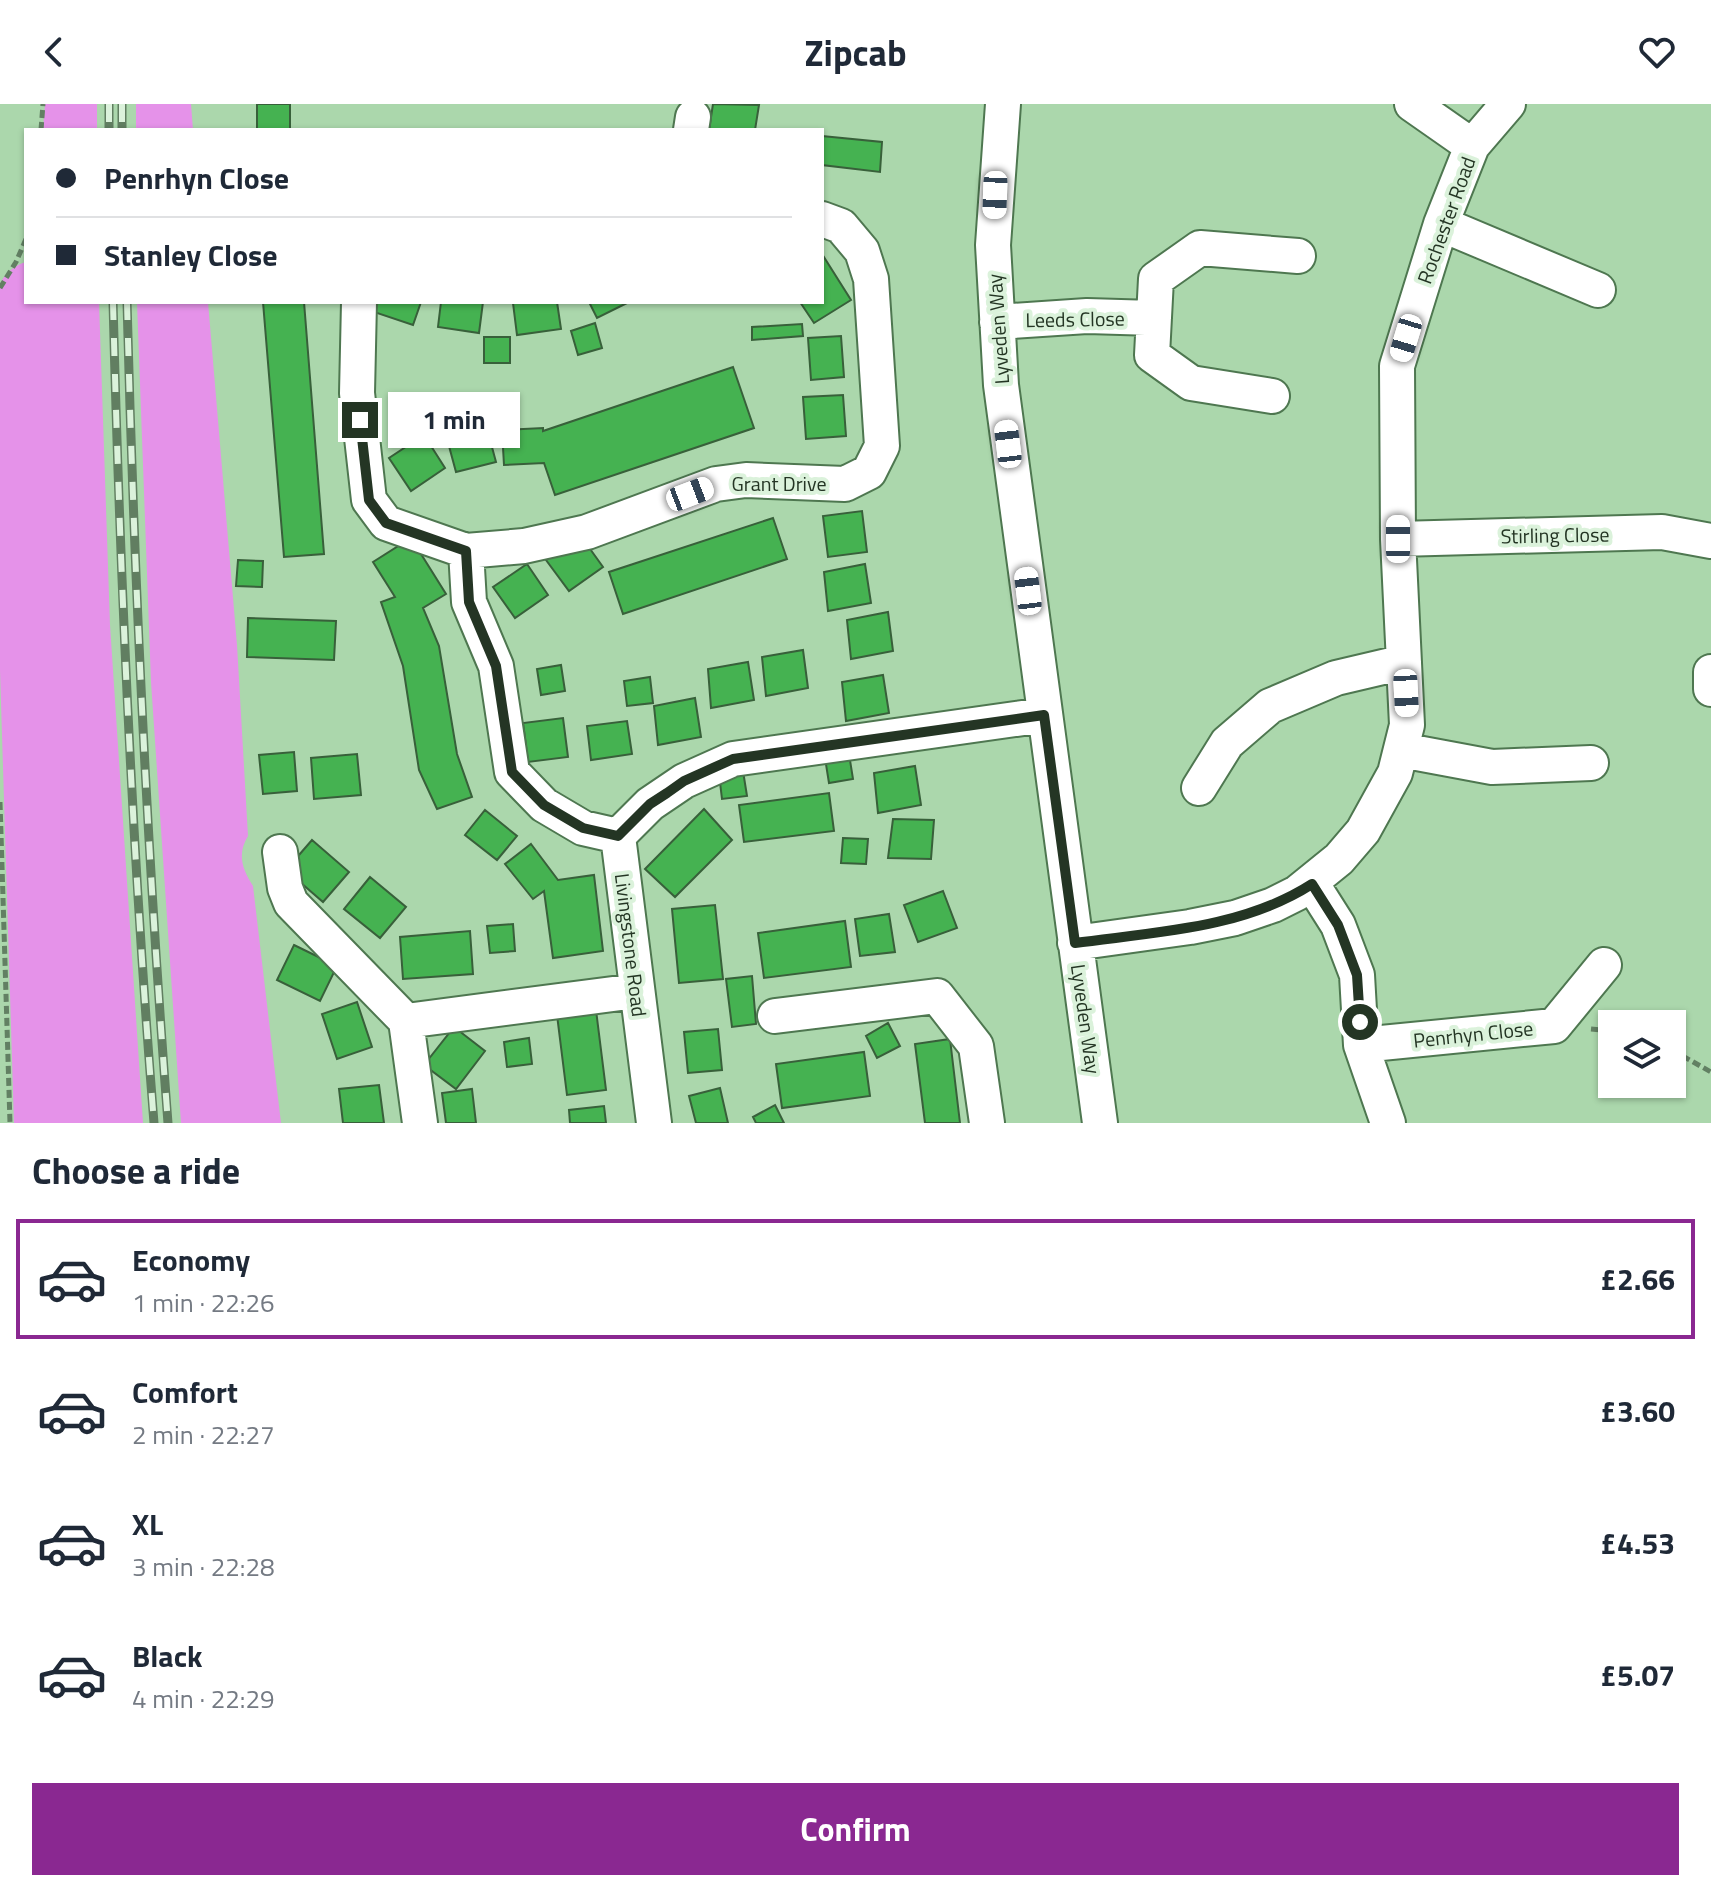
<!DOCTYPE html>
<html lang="en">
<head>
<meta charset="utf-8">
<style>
	body { margin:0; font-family:"Titillium Web",sans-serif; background:#f6f6f7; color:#1f2937; height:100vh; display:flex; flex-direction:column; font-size:30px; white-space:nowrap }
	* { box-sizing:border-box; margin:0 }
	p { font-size:26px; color:#747a83 }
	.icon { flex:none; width:44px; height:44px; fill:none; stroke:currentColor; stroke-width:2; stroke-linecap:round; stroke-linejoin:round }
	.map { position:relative; height:1019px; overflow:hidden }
	.sheet { display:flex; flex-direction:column; background:#fff; flex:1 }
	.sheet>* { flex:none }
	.top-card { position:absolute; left:24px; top:24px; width:800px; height:176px; border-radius:0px; box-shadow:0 2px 6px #0004; display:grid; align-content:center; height:176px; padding:0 32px; background:#fff }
	.fabs { position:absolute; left:1598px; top:906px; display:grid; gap:16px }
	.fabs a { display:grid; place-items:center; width:88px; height:88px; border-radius:0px; background:#fff; box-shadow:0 2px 6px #0004; font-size:40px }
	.end { position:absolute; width:36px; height:36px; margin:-18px; border:10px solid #243524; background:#fff; box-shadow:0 0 0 4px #fff }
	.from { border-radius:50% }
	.bubble { position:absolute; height:56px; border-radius:0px; background:#fff; box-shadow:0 2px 6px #0004; font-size:26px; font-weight:700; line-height:56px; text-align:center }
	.car { position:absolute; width:24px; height:48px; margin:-24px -12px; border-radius:10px; box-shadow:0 0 6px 2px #0007; background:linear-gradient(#fff 24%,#345 0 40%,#fff 0 76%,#345 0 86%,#fff 0) }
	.top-card b { display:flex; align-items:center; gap:28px; height:76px; font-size:30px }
	.top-card b+b { border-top:2px solid #e0e1e3 }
	.top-card i { width:20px; height:20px; background:#1f2937 }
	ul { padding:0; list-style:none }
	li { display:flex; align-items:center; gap:24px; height:120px; margin:0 16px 12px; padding:0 16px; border:4px solid transparent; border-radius:0px }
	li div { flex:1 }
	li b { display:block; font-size:30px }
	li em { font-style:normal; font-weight:700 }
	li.active { border-color:#8a2891 }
	li>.icon { width:72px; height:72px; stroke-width:1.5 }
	h2 { padding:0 32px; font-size:36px; line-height:96px }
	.cta { display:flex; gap:16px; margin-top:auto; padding:16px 32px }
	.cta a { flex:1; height:92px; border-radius:0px; background:#8a2891; color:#fff; font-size:32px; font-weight:700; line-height:92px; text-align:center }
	header { display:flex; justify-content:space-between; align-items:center; height:104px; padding:0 32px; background:#fff; font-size:36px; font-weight:700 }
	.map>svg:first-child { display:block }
	.green { fill:#e592e9 }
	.building { fill:#45b251; stroke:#38603a; stroke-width:2 }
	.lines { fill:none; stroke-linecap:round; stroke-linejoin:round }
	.minor-casing { stroke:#4e7750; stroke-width:38 }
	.path { stroke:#628063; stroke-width:5; stroke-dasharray:8 4; stroke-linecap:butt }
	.minor { stroke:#fff; stroke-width:34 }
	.rail-casing { stroke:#617e61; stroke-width:9 }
	.rail { stroke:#dbf2db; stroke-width:6; stroke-dasharray:18; stroke-linecap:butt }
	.route { stroke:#243524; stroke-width:10 }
	.labels { text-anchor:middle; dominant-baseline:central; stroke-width:8; stroke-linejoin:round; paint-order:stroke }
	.street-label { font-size:20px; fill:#243524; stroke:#dbf2db }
</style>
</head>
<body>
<header><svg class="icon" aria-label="back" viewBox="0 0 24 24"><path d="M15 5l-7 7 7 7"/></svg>Zipcab<svg class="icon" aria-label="heart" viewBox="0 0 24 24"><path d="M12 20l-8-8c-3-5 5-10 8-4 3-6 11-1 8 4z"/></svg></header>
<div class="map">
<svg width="1711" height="1019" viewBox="0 0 1711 1019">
	<rect width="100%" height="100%" fill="#abd7ac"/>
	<path class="green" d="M45 0H97V26H43Z
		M136 0H191L193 26H136Z
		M26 158V198H99L110 521 143 1019H14L0 566V180C5 169 15 161 26 158Z
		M137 198H208L237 541 248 732C237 750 242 765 253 782L281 1019H181L151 578Z"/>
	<path class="building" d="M257 0H290V26H257Z
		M713 0 759 1 755 26H709Z
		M822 32 882 38 880 68 822 61Z
		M822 150 851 196 814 219 800 198H822Z
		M263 198H304L324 450 284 453Z
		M378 198H421L413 221 374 208Z
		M441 198H483L479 229 438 223Z
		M557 198 561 225 517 231 513 199Z
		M589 198H629L597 214Z
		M595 219 602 244 578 251 571 227Z
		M802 220 803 232 752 236V223Z
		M841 232 844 273 811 276 808 234Z
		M484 233H510V259H484Z
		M733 263 754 324 555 391 544 359 504 361 502 326 543 324V327Z
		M843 291 846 332 806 335 803 293Z
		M486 321 496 358 456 368 446 331Z
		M424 331 445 364 411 387 389 354Z
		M862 407 867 448 828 453 823 412Z
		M773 414 787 455 623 510 609 468Z
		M580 431 603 463 569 487 546 456Z
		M411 434 446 490 423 504 439 542 457 650 472 693 437 705 419 666 403 562 381 498 395 493 373 458Z
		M238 456 263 457 262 483 236 482Z
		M527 460 548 491 515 514 493 483Z
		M865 460 871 499 828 507 824 468Z
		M888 508 893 547 851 555 847 516Z
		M248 514 336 517 334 556 247 553Z
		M803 546 808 584 766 592 762 553Z
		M748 558 754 596 711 604 708 565Z
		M561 561 565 587 541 591 537 565Z
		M883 571 889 609 846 617 842 578Z
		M650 573 653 599 627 602 624 577Z
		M695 594 701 633 658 641 654 602Z
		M563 614 568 653 528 658 523 619Z
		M627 617 632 650 591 656 587 622Z
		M294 648 297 687 263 690 259 651Z
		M357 650 361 691 314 695 311 654Z
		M849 650 853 675 829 679 825 654Z
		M915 662 921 701 878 709 874 669Z
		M743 667 747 692 722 695 719 670Z
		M829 689 834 727 744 738 739 701Z
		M704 705 732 736 675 793 645 765Z
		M485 706 517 732 497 756 465 731Z
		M893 715 934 716 931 755 888 754Z
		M843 734 868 735 866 760 841 759Z
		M312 736 349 768 323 798 286 766Z
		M531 740 558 776 594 771 603 847 553 854 544 787 533 795 505 760Z
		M370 773 406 803 380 834 344 805Z
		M943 787 957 824 918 838 904 801Z
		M715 801 723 875 679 879 672 805Z
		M889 810 895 848 860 852 855 815Z
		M845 817 851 863 764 874 758 829Z
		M513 820 515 847 490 849 487 822Z
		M470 827 473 870 403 875 400 833Z
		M294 841 337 862 320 897 277 876Z
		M752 872 756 920 732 923 726 875Z
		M357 898 372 943 337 955 322 910Z
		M595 898 606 986 567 991 556 903Z
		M888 919 900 942 877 954 866 932Z
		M454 923 485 947 456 985 424 961Z
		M718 925 722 966 688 969 684 928Z
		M529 934 532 960 507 963 504 938Z
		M950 935 960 1019H925L915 940Z
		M864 948 870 992 782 1004 776 960Z
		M379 981 384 1019H343L339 985Z
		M720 984 728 1019H696L689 992Z
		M472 985 476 1019H446L442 989Z
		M775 1001 784 1019H756L753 1013Z
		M604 1002 606 1019H570L569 1006Z"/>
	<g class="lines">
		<g class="minor-casing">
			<path id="minor" d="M1003 0 993 141 1001 281 1100 1019
				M1412 0 1472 42
				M691 26 693 13
				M1441 120 1598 186
				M359 198 357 289 369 396 386 419 466 447 524 442 587 428 716 380 746 376 845 380 869 368 882 342 871 175 862 147 841 122 822 115
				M997 218 1087 212 1154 214
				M1272 292 1191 279 1152 251 1156 175 1200 144 1298 152
				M1398 435 1662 428 1711 437
				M466 447 469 498 496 562 512 668 544 701 583 724 618 732
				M1711 568V585
				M1401 646 1492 663 1591 659
				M1199 684 1227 639 1270 602 1336 574 1404 558
				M280 748 285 784 291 799 406 917 420 1019
				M1312 780 1338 821 1357 871 1361 941 1388 1019
				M1075 839 1190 823 1235 814 1273 801 1297 789 1339 755 1363 727 1395 669 1407 621 1398 435 1397 262 1441 120 1472 42 1508 0
				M775 912 937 892 976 942 987 1019
				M406 917 636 887
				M1361 941 1554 922 1604 861
				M654 1019 618 732 650 700 684 677 733 655 1044 611"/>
		</g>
		<path class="path" d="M41 26 43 0
			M0 184 16 158 26 135
			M0 698 10 1019
			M1591 925 1612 927
			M1672 946 1711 968"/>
		<use href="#minor" class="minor"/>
		<g class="rail-casing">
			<path id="rail" d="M109 0V26
				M122 0V26
				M113 198C120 472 132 746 154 1019
				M127 198C134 472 147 746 168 1019"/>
		</g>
		<use href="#rail" class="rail"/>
	</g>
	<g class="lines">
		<path class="route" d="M360 316 369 396 386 419 466 447 469 498 496 562 512 668 544 701 583 724 618 732 650 700 667 689 684 677 733 655 1044 611 1075 839C1155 828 1242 825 1312 780L1338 821 1357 871 1360 918"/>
	</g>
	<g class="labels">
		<g class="street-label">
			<text transform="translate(1446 116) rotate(-70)">Rochester Road</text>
			<text transform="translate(1075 215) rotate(-1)">Leeds Close</text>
			<text transform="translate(998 225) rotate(-94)">Lyveden Way</text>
			<text x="779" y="379">Grant Drive</text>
			<text transform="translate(1555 431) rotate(-1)">Stirling Close</text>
			<text transform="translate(631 841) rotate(83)">Livingstone Road</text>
			<text transform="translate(1086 915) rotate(82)">Lyveden Way</text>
			<text transform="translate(1473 930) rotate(-6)">Penrhyn Close</text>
		</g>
	</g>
</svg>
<div class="fabs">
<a><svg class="icon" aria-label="layers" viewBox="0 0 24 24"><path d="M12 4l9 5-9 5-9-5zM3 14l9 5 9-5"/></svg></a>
</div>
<i class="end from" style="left:1360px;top:918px"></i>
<i class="end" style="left:360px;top:316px"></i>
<div class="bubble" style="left:388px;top:288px;width:132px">1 min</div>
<i class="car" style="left:995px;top:91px;rotate:182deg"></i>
<i class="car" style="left:1406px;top:234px;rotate:197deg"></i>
<i class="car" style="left:1008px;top:340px;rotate:353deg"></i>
<i class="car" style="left:690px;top:390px;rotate:69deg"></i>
<i class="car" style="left:1398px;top:435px;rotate:0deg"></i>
<i class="car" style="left:1028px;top:487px;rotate:353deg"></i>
<i class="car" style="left:1406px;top:589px;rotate:177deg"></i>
<div class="top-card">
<b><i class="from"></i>Penrhyn Close</b>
<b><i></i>Stanley Close</b>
</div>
</div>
<section class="sheet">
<h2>Choose a ride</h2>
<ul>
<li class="active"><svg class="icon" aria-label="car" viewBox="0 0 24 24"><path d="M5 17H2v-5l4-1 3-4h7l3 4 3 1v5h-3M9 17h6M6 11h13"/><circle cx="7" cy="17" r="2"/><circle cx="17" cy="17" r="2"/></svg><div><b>Economy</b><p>1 min · 22:26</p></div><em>£2.66</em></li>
<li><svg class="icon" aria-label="car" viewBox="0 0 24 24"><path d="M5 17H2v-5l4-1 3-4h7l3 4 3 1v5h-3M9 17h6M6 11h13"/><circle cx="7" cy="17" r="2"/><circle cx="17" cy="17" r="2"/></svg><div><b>Comfort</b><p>2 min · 22:27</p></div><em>£3.60</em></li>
<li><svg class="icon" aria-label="car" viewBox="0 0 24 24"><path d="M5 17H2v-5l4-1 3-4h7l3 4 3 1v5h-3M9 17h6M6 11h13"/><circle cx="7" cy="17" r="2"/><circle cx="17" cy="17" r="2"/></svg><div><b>XL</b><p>3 min · 22:28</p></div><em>£4.53</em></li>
<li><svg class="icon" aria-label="car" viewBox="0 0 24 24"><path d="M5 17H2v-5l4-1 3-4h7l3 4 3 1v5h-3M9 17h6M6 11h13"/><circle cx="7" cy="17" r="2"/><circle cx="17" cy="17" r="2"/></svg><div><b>Black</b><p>4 min · 22:29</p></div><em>£5.07</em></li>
</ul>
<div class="cta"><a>Confirm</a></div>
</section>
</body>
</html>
